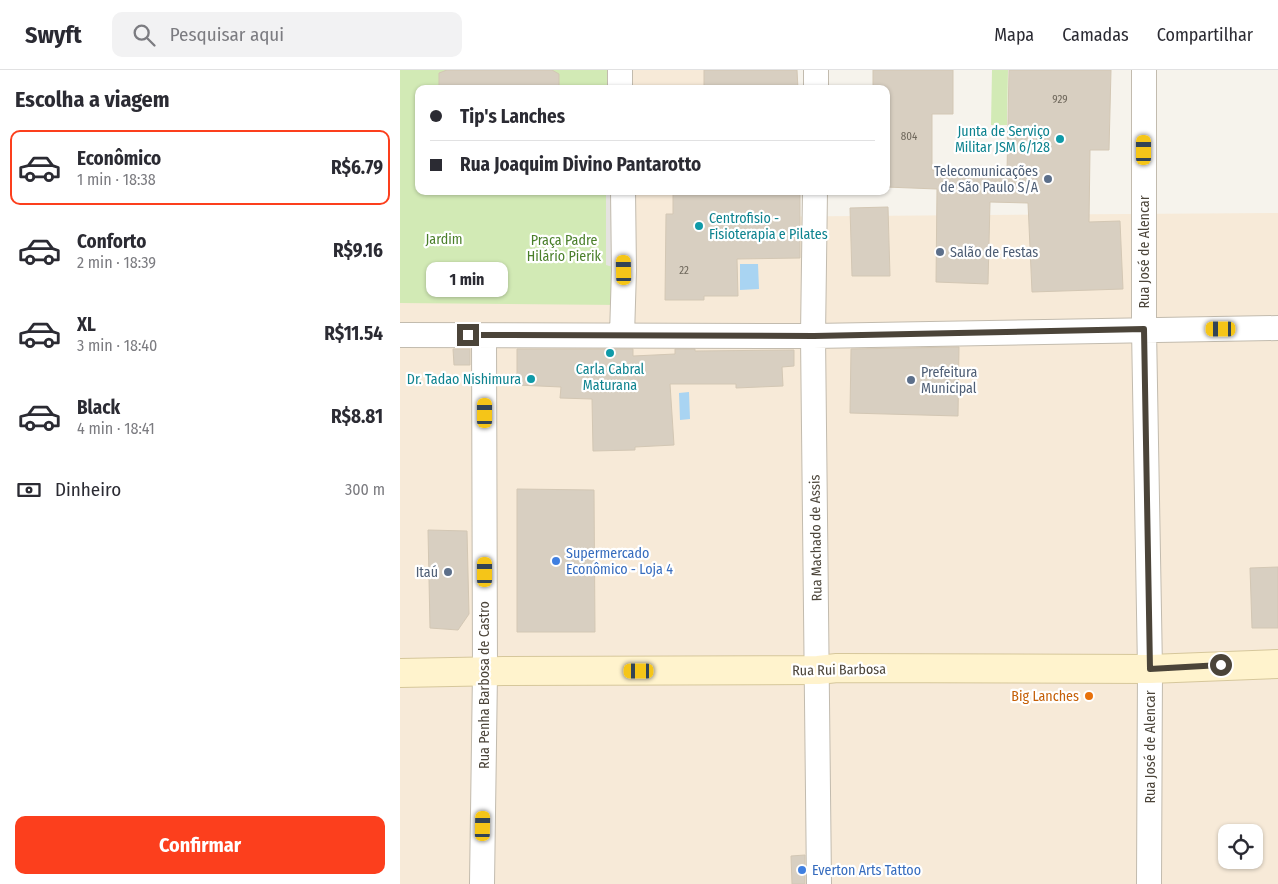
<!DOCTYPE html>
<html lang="pt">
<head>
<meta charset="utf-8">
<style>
	body { margin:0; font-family:"Fira Sans Condensed",sans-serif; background:#f2f2f3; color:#2b2b33; height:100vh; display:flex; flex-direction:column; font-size:19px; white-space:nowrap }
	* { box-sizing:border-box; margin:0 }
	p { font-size:16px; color:#7c7c81 }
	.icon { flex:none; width:28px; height:28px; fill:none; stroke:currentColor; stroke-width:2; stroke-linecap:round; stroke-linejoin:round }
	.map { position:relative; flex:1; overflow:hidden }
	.sheet { display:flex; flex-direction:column; background:#fff; width:400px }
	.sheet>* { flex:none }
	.guide { position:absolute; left:15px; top:15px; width:475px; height:110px; border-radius:10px; box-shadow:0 1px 4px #0004; display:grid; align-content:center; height:110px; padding:0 15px; background:#fff }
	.buttons { position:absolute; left:818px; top:754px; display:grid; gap:10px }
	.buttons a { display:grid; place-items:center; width:45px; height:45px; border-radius:10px; background:#fff; box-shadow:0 1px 4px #0004; font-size:25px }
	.end { position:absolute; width:22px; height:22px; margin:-11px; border:6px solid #4b4439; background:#fff; box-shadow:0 0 0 2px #fff }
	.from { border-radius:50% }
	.bubble { position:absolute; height:35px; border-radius:10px; background:#fff; box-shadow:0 1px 4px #0004; font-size:16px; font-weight:700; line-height:35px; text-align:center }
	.car { position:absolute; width:15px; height:30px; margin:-15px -8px; border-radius:6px; box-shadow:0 0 4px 1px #0007; background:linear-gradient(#f5c518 24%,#345 0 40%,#f5c518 0 76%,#345 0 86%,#f5c518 0) }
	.guide b { display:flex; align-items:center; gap:18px; height:48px; font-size:19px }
	.guide b+b { border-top:1px solid #e1e1e2 }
	.guide i { width:12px; height:12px; background:#2b2b33 }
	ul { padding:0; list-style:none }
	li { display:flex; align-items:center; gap:15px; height:75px; margin:0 10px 8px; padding:0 5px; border:2px solid transparent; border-radius:10px }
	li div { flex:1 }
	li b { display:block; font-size:19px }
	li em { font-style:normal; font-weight:700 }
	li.active { border-color:#fc3f1d }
	li>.icon { width:45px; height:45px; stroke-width:1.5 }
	h2 { padding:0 15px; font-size:22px; line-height:60px }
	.pay { display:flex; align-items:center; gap:12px; height:55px; padding:0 15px; font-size:19px }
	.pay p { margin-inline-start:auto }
	.action { display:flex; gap:10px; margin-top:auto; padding:10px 15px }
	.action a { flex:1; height:58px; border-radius:10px; background:#fc3f1d; color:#fff; font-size:20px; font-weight:700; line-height:58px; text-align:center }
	header { display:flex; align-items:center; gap:30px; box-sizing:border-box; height:70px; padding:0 25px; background:#fff; border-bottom:1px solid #e1e1e2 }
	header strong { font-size:24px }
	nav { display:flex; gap:28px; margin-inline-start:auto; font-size:18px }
	.search { width:350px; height:45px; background:#f2f2f3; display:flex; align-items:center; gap:12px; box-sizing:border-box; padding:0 18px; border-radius:10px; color:#7c7c81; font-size:19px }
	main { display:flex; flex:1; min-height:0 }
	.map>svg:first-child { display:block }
	.commercial { fill:#f7ead8; fill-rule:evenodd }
	.green { fill:#d2eab5 }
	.parking { fill:#e5e3e0 }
	.water { fill:#a9d4f2 }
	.building { fill:#d8cfc1; stroke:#d3c7b4 }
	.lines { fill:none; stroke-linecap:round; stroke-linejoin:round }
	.street-casing { stroke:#c2bbae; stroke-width:26 }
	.secondary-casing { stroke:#d6c79b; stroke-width:30 }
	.street { stroke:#fff; stroke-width:24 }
	.secondary { stroke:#fff3cd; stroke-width:28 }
	.route { stroke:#4b4439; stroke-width:6 }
	.culture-dot { fill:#0f9aa8; stroke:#fff; stroke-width:2 }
	.service-dot { fill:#5c6f8a; stroke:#fff; stroke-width:2 }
	.shop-dot { fill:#3f7fe0; stroke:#fff; stroke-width:2 }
	.food-dot { fill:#e8710a; stroke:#fff; stroke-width:2 }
	.labels { text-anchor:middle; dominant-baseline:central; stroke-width:4.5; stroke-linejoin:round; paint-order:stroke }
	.number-label { font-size:11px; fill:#6e675b }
	.culture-label { font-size:14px; fill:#0d838f; stroke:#fff; text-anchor:end }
	.service-label { font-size:14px; fill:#4e5e75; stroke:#fff; text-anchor:end }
	.park-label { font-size:14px; fill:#4a7f2a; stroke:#fff }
	.street-label { font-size:14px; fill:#4b4439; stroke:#fff }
	.shop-label { font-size:14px; fill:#366cbe; stroke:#fff; text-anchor:start }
	.food-label { font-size:14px; fill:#c56008; stroke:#fff; text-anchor:end }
</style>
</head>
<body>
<header>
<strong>Swyft</strong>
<div class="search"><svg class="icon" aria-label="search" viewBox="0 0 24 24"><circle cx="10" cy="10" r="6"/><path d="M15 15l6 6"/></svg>Pesquisar aqui</div>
<nav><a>Mapa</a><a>Camadas</a><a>Compartilhar</a></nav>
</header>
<main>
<section class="sheet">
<h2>Escolha a viagem</h2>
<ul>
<li class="active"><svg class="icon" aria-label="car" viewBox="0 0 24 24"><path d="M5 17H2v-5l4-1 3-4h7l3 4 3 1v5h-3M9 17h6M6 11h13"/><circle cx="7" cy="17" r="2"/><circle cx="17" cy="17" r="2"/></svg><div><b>Econômico</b><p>1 min · 18:38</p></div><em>R$6.79</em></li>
<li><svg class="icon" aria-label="car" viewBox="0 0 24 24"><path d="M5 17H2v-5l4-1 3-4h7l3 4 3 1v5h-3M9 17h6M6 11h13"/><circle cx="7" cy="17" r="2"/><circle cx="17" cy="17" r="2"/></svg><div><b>Conforto</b><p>2 min · 18:39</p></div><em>R$9.16</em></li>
<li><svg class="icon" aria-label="car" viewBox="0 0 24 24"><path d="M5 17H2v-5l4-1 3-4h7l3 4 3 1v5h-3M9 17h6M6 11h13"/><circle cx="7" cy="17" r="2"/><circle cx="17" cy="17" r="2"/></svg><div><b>XL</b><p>3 min · 18:40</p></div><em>R$11.54</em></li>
<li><svg class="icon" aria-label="car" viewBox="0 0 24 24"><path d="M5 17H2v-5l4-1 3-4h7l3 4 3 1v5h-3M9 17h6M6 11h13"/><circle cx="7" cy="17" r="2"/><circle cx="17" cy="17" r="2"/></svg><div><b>Black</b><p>4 min · 18:41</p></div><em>R$8.81</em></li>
</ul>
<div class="pay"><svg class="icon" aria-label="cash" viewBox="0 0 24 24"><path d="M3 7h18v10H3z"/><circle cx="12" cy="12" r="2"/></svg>Dinheiro<p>300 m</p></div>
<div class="action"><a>Confirmar</a></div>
</section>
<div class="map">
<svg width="878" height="814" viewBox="0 0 878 814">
	<rect width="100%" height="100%" fill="#f6f3ec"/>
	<path class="commercial" d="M0 0H314L315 19H19V121H317L318 147 878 143V814H0ZM826 762H854V790H826Z"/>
	<path class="green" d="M0 0H222V19H19V121H221V235L0 233Z
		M592 0H608L607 55H591Z"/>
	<path class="parking" d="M206 121H222L223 200 206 195Z"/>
	<path class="water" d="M340 194H358L359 219 340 220Z
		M289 322 290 349 280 350 279 323Z"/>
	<path class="building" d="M47 0H152L159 4V19H39V3Z
		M304 0H397L398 19H304Z
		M473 0H553V44H532V100L607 102 609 0H711L709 80H690L689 152 720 151 723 219 632 222 628 133 590 132 588 214 536 212 537 119 486 117V19H473Z
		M273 121H335V124H400V188L337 189 338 226H304V230H265L266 144H273Z
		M488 137 490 206H452L450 138Z
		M559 277 558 346 450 343 451 279Z
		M53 279H70V295H54Z
		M117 279H233V286L275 284V279H295V281L394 280V296L382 297 383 316 336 318V314H270L274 375 235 377V380L193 381 192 329 160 328 161 317 117 315Z
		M117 419 194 420 195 562H117Z
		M28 460 67 461 69 544 58 560 30 558Z
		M878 497V558H852L850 498Z
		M405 785V814H392L391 786Z"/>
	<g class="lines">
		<g class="street-casing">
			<path id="street" d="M220 0V19
				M744 0V259L750 599 749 814
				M416 19V0
				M415 121 413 266 419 814
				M0 265 413 266 878 258
				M222 265 224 200 223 121
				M82 814 85 602 84 266"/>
		</g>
		<g class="secondary-casing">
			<path id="secondary" d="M0 603 104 601 418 600 437 598 750 599 878 594"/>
		</g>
		<use href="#street" class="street"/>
		<use href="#secondary" class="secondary"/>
	</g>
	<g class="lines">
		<path class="route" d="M68 265 414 266 744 259 750 599 821 595"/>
	</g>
	<g class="culture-dot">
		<circle cx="660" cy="69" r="5"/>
		<circle cx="299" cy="156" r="5"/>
		<circle cx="210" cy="283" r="5"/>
		<circle cx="131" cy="309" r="5"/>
	</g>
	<g class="service-dot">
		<circle cx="648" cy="109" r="5"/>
		<circle cx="540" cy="182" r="5"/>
		<circle cx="511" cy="310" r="5"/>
		<circle cx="48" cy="502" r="5"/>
	</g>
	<g class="shop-dot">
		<circle cx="156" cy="491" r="5"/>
		<circle cx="402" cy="800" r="5"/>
	</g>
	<circle class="food-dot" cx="689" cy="626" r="5"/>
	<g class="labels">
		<g class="number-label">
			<text x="660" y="29">929</text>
			<text x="509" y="66">804</text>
			<text x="284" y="200">22</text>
		</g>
		<g class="culture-label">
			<text x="650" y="61">Junta de Serviço<tspan x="650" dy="16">Militar JSM 6/128</tspan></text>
			<text x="309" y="148" text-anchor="start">Centrofisio -<tspan x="309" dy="16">Fisioterapia e Pilates</tspan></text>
			<text x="210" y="299" text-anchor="middle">Carla Cabral<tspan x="210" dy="16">Maturana</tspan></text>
			<text x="121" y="309">Dr. Tadao Nishimura</text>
		</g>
		<g class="service-label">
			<text x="638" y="101">Telecomunicações<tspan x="638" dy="16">de São Paulo S/A</tspan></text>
			<text x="550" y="182" text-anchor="start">Salão de Festas</text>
			<text x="521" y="302" text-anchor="start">Prefeitura<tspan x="521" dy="16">Municipal</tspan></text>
			<text x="38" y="502">Itaú</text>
		</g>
		<g class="park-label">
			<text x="44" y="169">Jardim</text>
			<text x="164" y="170">Praça Padre<tspan x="164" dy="16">Hilário Pierik</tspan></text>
		</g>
		<g class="street-label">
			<text transform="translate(744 182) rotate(-90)">Rua José de Alencar</text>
			<text transform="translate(416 468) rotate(-91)">Rua Machado de Assis</text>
			<text transform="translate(439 600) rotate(-1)">Rua Rui Barbosa</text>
			<text transform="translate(84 615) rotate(-90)">Rua Penha Barbosa de Castro</text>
			<text transform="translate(750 677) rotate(-90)">Rua José de Alencar</text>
		</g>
		<g class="shop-label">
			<text x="166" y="483">Supermercado<tspan x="166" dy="16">Econômico - Loja 4</tspan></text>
			<text x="412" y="800">Everton Arts Tattoo</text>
		</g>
		<g class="food-label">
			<text x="679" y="626">Big Lanches</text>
		</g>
	</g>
</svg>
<div class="buttons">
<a><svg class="icon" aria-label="locate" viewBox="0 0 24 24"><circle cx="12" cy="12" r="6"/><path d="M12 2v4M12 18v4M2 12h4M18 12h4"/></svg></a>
</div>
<i class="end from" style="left:821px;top:595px"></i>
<i class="end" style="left:68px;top:265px"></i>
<div class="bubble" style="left:26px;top:192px;width:82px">1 min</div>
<i class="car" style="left:744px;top:80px;rotate:0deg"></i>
<i class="car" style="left:224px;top:200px;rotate:359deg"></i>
<i class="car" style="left:821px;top:259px;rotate:270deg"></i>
<i class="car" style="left:85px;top:343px;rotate:0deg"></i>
<i class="car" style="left:85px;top:502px;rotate:0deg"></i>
<i class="car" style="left:239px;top:601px;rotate:270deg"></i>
<i class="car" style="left:83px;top:756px;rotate:1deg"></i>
<div class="guide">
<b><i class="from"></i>Tip's Lanches</b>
<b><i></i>Rua Joaquim Divino Pantarotto</b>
</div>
</div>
</main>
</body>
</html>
